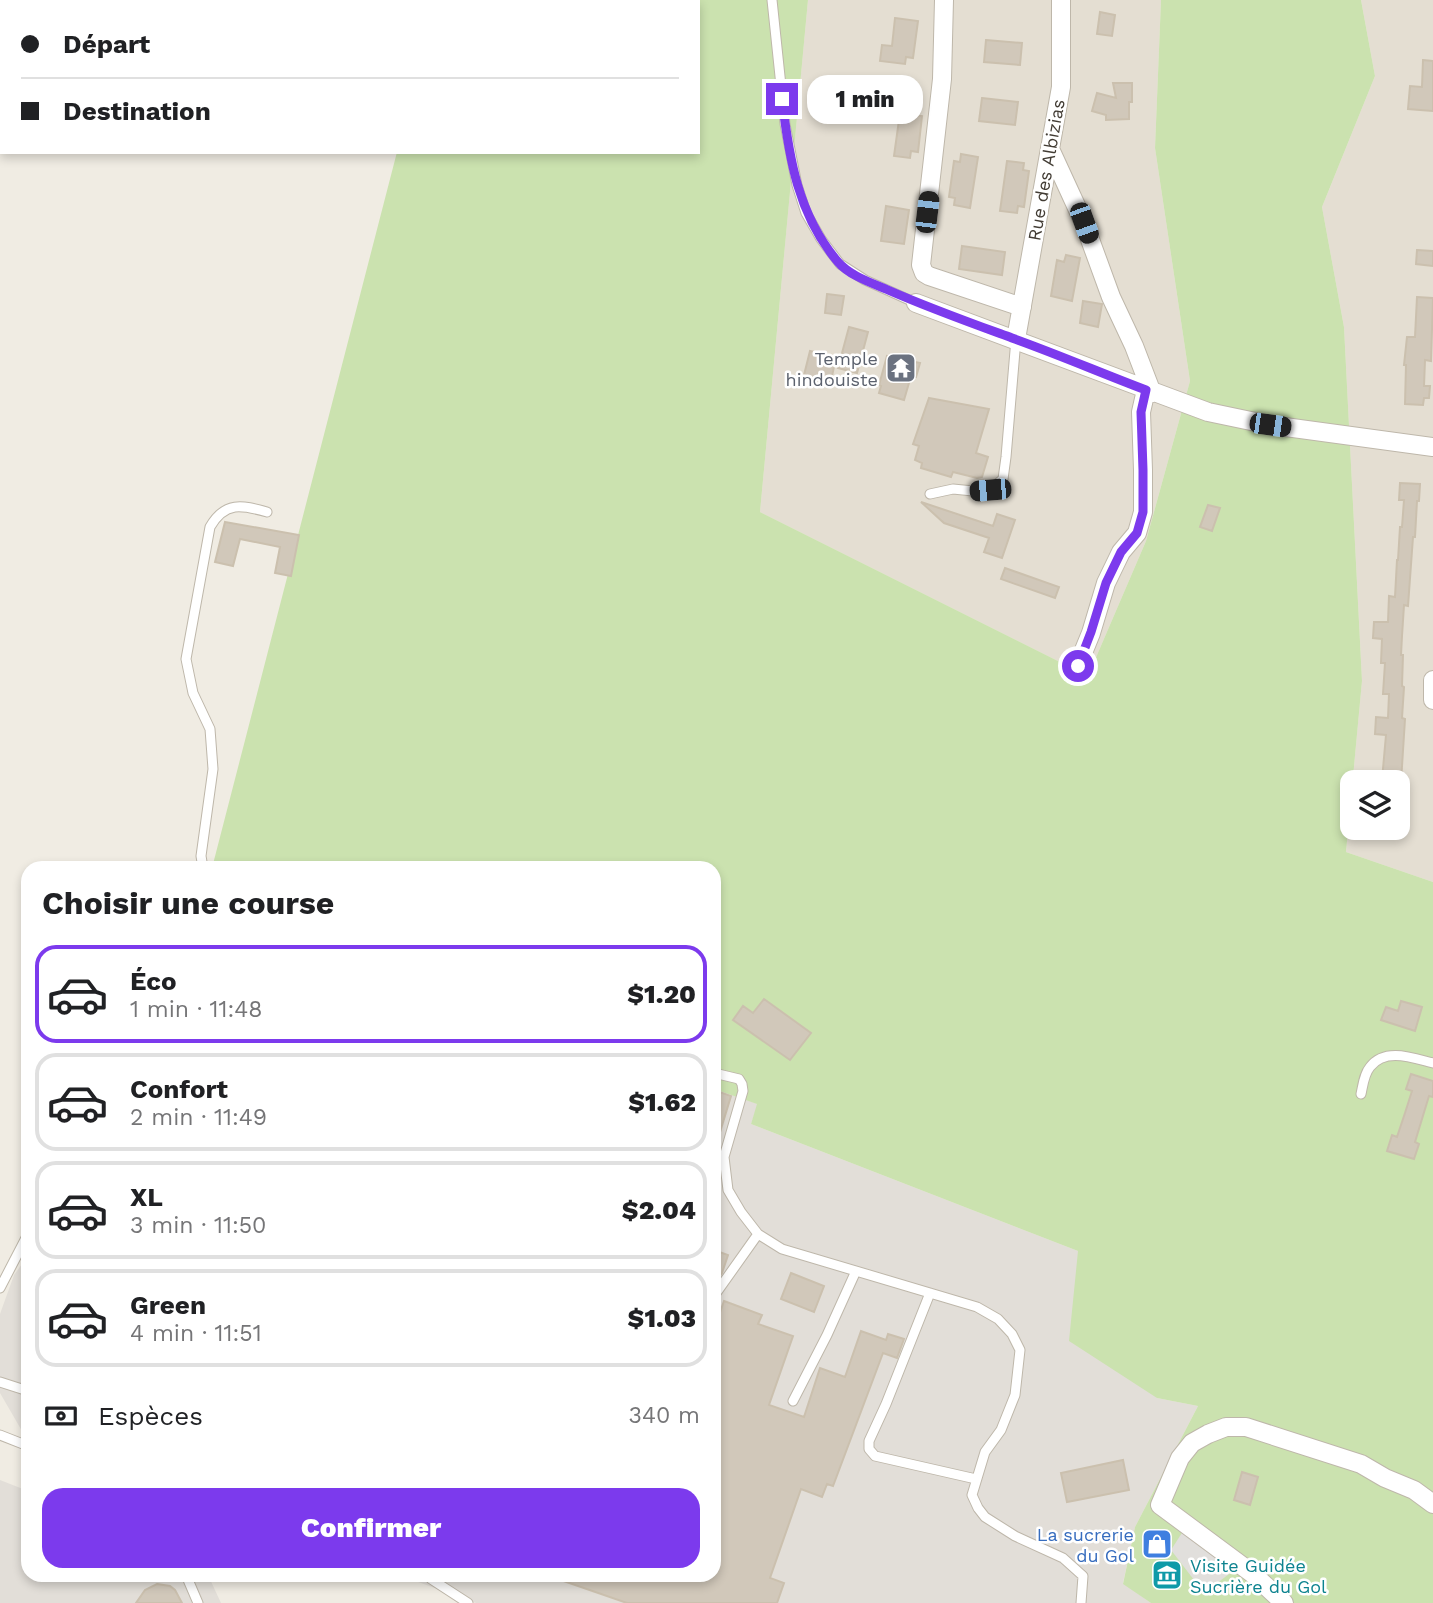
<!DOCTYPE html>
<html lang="fr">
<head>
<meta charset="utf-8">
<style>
	body { margin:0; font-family:"Work Sans",sans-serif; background:#f2f2f2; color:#202124; height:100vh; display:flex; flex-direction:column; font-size:26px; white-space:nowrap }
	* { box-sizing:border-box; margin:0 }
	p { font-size:23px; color:#757577 }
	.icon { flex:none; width:38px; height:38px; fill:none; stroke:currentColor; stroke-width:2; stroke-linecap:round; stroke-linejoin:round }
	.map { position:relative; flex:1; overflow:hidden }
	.drawer { position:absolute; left:21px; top:861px; width:700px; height:721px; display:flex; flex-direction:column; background:#fff; border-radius:21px; box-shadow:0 4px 10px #0003 }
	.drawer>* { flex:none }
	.guide { position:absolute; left:0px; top:0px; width:700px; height:154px; box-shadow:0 4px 10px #0003; display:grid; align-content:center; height:154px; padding:0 21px; background:#fff }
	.buttons { position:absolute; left:1340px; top:770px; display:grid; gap:14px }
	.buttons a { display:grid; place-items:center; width:70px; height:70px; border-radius:14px; background:#fff; box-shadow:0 4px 10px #0003; font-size:35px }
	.end { position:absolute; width:32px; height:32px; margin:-16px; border:9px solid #7c3aed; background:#fff; box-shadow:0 0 0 4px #fff }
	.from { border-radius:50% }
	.bubble { position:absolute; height:49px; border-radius:21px; background:#fff; box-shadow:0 4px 10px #0003; font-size:23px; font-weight:800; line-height:49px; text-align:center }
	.car { position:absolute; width:21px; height:42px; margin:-21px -10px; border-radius:9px; box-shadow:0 0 5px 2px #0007; background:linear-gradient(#222 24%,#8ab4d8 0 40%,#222 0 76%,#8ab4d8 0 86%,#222 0) }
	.guide b { display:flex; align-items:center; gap:24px; height:66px; font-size:26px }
	.guide b+b { border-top:2px solid #e0e0e0 }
	.guide i { width:18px; height:18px; background:#202124 }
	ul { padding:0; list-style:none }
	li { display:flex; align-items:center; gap:21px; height:98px; margin:0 14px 10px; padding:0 7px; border:4px solid #e0e0e0; border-radius:21px }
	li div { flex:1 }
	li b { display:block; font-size:26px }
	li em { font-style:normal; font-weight:800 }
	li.selected { border-color:#7c3aed }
	li>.icon { width:63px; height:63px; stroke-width:1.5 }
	h2 { padding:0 21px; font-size:32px; line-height:84px }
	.pay { display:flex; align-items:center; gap:18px; height:77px; padding:0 21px; font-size:26px }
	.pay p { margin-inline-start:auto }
	.action { display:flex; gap:14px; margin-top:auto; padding:14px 21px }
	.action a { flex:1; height:80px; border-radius:21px; background:#7c3aed; color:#fff; font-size:28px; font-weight:800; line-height:80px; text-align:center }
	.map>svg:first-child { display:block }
	.residential { fill:#e4ded2; fill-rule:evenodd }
	.industrial { fill:#e2ded8 }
	.green { fill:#cbe2af }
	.parking { fill:#e1dfdc }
	.building { fill:#d1c8ba; stroke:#cbc0ae; stroke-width:2 }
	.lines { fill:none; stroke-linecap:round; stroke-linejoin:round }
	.service-casing { stroke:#beb7aa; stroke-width:11 }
	.minor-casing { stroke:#beb7aa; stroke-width:20 }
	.service { stroke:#fff; stroke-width:9 }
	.minor { stroke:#fff; stroke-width:18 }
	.route { stroke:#7c3aed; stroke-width:9 }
	.labels { text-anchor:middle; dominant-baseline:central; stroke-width:5; stroke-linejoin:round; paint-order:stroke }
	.street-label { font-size:18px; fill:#423c34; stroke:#fff }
	.worship-label { font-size:18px; fill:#5b616d; stroke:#fff; text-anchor:end }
	.shop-label { font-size:18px; fill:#366cbe; stroke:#fff; text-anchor:end }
	.culture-label { font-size:18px; fill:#0d838f; stroke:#fff; text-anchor:start }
</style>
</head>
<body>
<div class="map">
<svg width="1433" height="1603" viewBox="0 0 1433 1603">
	<rect width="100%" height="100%" fill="#f0ece3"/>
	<path class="residential" d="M808 0H1161L1155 148 1190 381 1146 541 1088 676 760 512Z
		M1361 0H1433V882L1346 852 1362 681 1344 327 1322 207 1375 76ZM1353 782H1398V828H1353Z"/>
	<path class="industrial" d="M714 1089 758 1104 751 1124 1078 1251 1157 1398 1198 1406 1135 1527 1123 1583 1151 1603H476L399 1575H714Z
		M28 1256V1433L22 1431 0 1393V1314L14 1275Z
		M0 1480 28 1491V1575H208L221 1603H0Z"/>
	<path class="green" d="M297 0H808L760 512 1088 676 1146 541 1190 381 1155 148 1161 0H1361L1375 76 1322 207 1344 327 1362 681 1346 852 1433 882V1603H1151L1123 1584 1135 1527 1198 1406 1157 1398 1069 1341 1078 1251 751 1124 757 1104 714 1089V868H212L397 152H698V2H297Z"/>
	<path class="parking" d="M1187 1525 1241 1565 1204 1593 1171 1550Z"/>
	<path class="building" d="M1100 12 1115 15 1112 36 1097 34Z
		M895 18 918 21 913 58 906 57 905 64 880 61 882 45 892 46Z
		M986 40 1022 43 1020 65 984 62Z
		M1423 60 1433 61V111L1408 109 1410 86 1422 87Z
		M1113 83H1132V102H1129V119L1106 120V115L1092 111 1097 93 1116 98Z
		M982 98 1018 102 1015 125 979 121Z
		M900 113 922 116 918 152 911 151 910 158 894 156Z
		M961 154 978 157 970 208 954 205 955 198 949 197 954 161 960 162Z
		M1007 161 1024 163 1023 170 1029 171 1024 207 1018 206 1017 213 1000 211Z
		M886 206 909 210 904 244 881 241Z
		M962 246 1005 252 1002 275 959 269Z
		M1417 250 1433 251V266L1416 264Z
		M1066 255 1080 258 1072 301 1051 296 1057 260 1064 262Z
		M827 294 844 296 841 315 825 313Z
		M1417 297 1433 298 1431 361 1425 360 1424 386H1430L1429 398H1424L1423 405 1405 404 1406 365H1404L1407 337H1415Z
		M1083 301 1102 304 1098 327 1080 323Z
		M849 327 868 332 857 373 838 368Z
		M810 351 836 357 830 386 803 379Z
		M887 356 920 363 916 377 911 376 904 400 879 393 881 386 879 385Z
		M929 398 989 409 976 453 988 457 982 477 977 478 953 472 951 477 921 468 922 463 915 460 919 446 913 444Z
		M1400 483 1420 484 1419 501H1417L1415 537H1413L1408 606 1404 605 1402 636 1401 655H1403L1402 686 1404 687 1402 718 1405 719 1401 782 1382 780 1386 735 1375 734 1376 717 1388 718 1389 694H1383L1385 663H1381L1382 639 1373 638 1374 622H1388L1389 596 1395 597 1397 560H1398L1400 527H1402L1404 500H1399Z
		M921 502 993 526 997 514 1015 520 1002 558 984 552 989 538 944 523Z
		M1208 505 1220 508 1212 531 1200 527Z
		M225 522 299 535 291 576 275 573 280 547 240 539 233 566 215 562Z
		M1005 568 1059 587 1055 598 1001 579Z
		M764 999 811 1033 790 1060 733 1020 743 1006 753 1013Z
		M1401 1001 1422 1007 1415 1031 1381 1020 1386 1007 1398 1011Z
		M1411 1074 1433 1081V1097L1429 1096 1415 1142 1419 1144 1414 1159 1387 1151 1392 1135 1397 1137 1405 1113 1412 1091 1406 1089Z
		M714 1090 731 1096 717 1142 714 1141Z
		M714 1250 728 1255 722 1273 714 1284Z
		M791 1273 824 1286 814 1312 781 1299Z
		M724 1301 762 1315 758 1324 793 1336 769 1405 804 1417 820 1368 845 1377 861 1331 886 1340 888 1334 904 1339 897 1358 883 1353 833 1486 827 1484 822 1497 801 1489 770 1578 784 1583 777 1603H627L552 1577V1575H714V1330Z
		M1123 1460 1129 1490 1067 1502 1061 1473Z
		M1242 1472 1258 1477 1250 1505 1234 1500Z
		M1158 1535 1166 1545 1155 1554 1147 1543Z
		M1165 1562 1179 1577 1168 1587 1154 1572Z
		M157 1584 170 1586 175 1590 182 1603H136L145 1590Z"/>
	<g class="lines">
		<g class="service-casing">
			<path id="service" d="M772 0 785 124 797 185 806 213 821 239 840 264 865 280 916 303
				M930 494 953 489 973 491 990 490 1003 479 1006 457 1016 339
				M203 868 201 856 213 769 210 729 193 693 186 659 210 527C225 501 242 505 267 512
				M714 1073 739 1079 742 1084 743 1091 724 1157 728 1190 741 1212 758 1234 782 1249 977 1307 998 1319 1012 1334 1020 1350 1015 1395 1001 1430 985 1452 972 1495 978 1508 985 1517 1015 1536 1063 1558 1083 1576 1081 1603
				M1361 1094C1363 1085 1364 1074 1370 1067 1385 1047 1413 1058 1433 1063
				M0 1288 28 1234
				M930 1293 886 1404 869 1441V1449L875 1456 976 1479
				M714 1296 758 1234
				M0 1382 28 1391
				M793 1401 827 1335 856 1271
				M0 1435 28 1446
				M186 1575 198 1603
				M428 1575 431 1579 468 1603"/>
		</g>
		<g class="minor-casing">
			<path id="minor" d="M944 0 942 79 921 265 924 273 929 276 1022 307
				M1050 149 1084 223 1111 297 1134 346 1152 393
				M916 303 1208 412 1270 425 1433 447
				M1016 339 1061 87V0
				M1078 665 1091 633 1106 583 1121 552 1137 533 1143 512V470L1141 412 1146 390
				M1433 680V700
				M1284 1603 1253 1574 1160 1505 1180 1458 1192 1443 1208 1434 1226 1427H1246L1361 1464 1385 1478 1414 1490 1433 1504"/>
		</g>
		<use href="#service" class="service"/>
		<use href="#minor" class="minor"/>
	</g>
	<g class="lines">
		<path class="route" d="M782 99C789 158 798 215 838 262 850 276 872 283 888 290 929 308 971 323 1012 338 1057 354 1101 373 1146 390L1141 412 1143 470V512L1137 533 1121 552 1106 583 1091 632 1078 666"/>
	</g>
	<defs>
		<g id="temple-square" transform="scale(1.575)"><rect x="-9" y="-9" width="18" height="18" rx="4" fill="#6b7280" stroke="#fff"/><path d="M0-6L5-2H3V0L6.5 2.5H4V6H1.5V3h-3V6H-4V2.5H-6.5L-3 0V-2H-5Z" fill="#fff"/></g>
		<g id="shop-square" transform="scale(1.575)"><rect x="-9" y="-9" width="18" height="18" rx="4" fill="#3f7fe0" stroke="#fff"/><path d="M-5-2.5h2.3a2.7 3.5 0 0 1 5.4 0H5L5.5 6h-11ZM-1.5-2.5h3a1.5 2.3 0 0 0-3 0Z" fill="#fff"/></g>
		<g id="museum-square" transform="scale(1.575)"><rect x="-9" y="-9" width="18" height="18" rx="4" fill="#0f9aa8" stroke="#fff"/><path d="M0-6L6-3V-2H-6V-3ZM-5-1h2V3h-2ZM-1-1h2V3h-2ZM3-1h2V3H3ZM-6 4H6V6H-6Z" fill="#fff"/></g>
	</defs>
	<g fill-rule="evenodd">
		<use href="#temple-square" x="901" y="368"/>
		<use href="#shop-square" x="1157" y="1544"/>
		<use href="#museum-square" x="1167" y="1575"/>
	</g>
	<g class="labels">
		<g class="street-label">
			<text transform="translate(1046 170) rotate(-80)">Rue des Albizias</text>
		</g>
		<g class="worship-label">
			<text x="878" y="358">Temple<tspan x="878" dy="21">hindouiste</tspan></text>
		</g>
		<g class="shop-label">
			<text x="1134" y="1534">La sucrerie<tspan x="1134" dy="21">du Gol</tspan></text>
		</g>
		<g class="culture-label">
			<text x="1190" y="1565">Visite Guidée<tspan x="1190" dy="21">Sucrière du Gol</tspan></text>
		</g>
	</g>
</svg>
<div class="buttons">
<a><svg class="icon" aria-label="layers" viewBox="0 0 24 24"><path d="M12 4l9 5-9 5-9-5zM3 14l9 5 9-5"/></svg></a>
</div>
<i class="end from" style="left:1078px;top:666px"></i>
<i class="end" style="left:782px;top:99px"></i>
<div class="bubble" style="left:807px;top:75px;width:116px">1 min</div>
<i class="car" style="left:927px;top:212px;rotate:7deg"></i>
<i class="car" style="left:1084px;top:223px;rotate:160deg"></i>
<i class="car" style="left:1270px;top:425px;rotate:98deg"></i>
<i class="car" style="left:990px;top:490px;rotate:265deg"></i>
<div class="guide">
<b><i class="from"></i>Départ</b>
<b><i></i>Destination</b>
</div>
<section class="drawer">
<h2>Choisir une course</h2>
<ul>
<li class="selected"><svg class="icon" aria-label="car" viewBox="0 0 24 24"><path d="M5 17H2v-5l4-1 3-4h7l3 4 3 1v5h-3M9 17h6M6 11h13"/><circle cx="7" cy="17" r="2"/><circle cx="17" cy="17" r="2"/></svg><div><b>Éco</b><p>1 min · 11:48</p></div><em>$1.20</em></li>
<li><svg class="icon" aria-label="car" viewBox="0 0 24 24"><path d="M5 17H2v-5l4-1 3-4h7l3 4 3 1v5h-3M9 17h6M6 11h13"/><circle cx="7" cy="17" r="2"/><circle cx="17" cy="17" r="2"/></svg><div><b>Confort</b><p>2 min · 11:49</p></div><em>$1.62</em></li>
<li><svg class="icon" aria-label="car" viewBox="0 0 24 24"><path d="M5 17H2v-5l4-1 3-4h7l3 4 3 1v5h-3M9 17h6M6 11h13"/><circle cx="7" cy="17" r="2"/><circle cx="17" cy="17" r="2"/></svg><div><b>XL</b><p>3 min · 11:50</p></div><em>$2.04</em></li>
<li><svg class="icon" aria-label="car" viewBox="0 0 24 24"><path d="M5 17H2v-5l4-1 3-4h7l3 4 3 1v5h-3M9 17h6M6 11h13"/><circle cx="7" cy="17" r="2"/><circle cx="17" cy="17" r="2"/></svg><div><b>Green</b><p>4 min · 11:51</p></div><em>$1.03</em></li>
</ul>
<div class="pay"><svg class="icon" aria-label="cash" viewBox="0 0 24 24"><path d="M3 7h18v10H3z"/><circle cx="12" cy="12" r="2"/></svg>Espèces<p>340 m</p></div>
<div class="action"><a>Confirmer</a></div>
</section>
</div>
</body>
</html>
